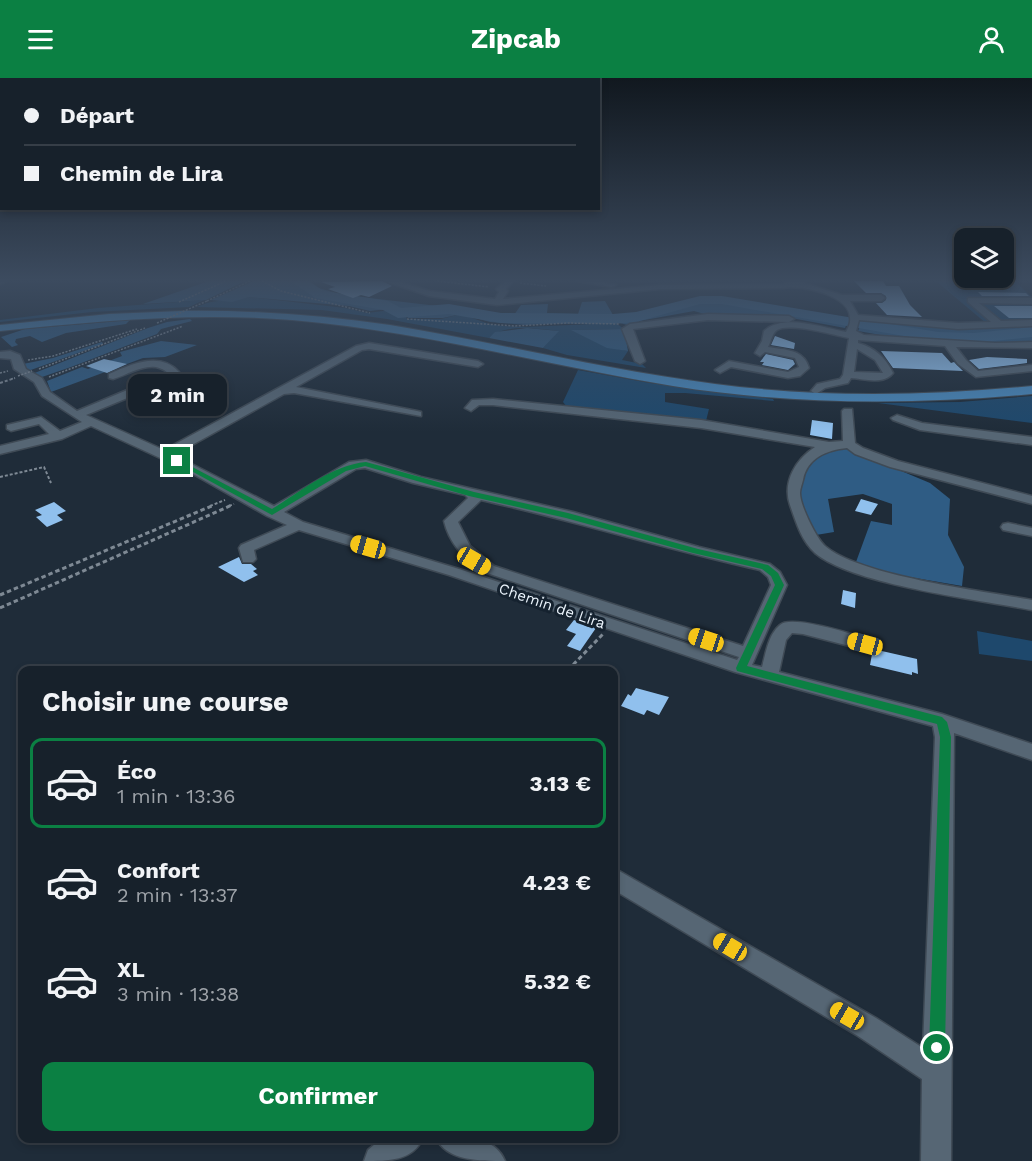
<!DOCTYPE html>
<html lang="fr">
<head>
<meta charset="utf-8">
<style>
	body { margin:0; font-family:"Work Sans",sans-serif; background:#202933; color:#f1f3f6; height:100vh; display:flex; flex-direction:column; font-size:22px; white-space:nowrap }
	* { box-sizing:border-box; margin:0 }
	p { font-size:20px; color:#9ea3a9 }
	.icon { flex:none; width:33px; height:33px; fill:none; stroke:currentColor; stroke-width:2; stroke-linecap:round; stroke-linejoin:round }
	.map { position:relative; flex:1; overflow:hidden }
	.panel { position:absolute; left:18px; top:588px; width:600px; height:477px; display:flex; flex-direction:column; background:#17212b; border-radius:12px; box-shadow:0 3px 9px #0003,0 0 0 2px #363e47 }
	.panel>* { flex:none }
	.guide { position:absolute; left:0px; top:0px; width:600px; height:132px; box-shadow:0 3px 9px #0003,0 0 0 2px #363e47; display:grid; align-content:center; height:132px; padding:0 24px; background:#17212b }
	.controls { position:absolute; left:954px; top:150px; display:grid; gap:12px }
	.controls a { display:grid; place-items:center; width:60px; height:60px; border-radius:12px; background:#17212b; box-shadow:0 3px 9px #0003,0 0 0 2px #363e47; font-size:30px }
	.end { position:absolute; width:27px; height:27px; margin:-14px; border:8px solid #0b8043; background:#fff; box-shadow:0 0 0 3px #fff }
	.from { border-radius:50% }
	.bubble { position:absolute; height:42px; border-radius:12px; background:#17212b; box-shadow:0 3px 9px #0003,0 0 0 2px #363e47; font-size:20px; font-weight:700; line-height:42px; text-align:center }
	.car { position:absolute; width:18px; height:36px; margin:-18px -9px; border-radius:8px; box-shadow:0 0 4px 2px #0007; background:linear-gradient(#f5c518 24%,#345 0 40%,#f5c518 0 76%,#345 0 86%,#f5c518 0) }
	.guide b { display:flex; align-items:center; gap:21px; height:57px; font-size:22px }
	.guide b+b { border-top:2px solid #363e47 }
	.guide i { width:15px; height:15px; background:#f1f3f6 }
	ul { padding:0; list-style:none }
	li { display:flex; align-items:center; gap:18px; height:90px; margin:0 12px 9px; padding:0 12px; border:3px solid transparent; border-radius:12px }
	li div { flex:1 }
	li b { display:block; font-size:22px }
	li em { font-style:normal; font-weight:700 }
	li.active { border-color:#0b8043 }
	li>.icon { width:54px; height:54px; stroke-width:1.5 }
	h2 { padding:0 24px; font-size:27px; line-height:72px }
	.button { display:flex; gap:12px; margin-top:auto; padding:12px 24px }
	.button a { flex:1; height:69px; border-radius:12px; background:#0b8043; color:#fff; font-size:24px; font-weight:700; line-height:69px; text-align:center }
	header { display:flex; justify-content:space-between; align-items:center; height:78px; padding:0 24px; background:#0b8043; color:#fff; font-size:27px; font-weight:700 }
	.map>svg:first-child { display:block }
	.green { fill:#1e486c }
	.forest { fill:#2f5c84 }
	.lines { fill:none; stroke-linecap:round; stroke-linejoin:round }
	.river { fill:#3d6b94; fill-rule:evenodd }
	.building { fill:#90c0ed }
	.minor-casing { stroke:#3f4a55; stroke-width:3 }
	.major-casing { stroke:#3f4a55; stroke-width:2 }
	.path-far2 { stroke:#7e8994; stroke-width:1.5; stroke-dasharray:2 1.5; stroke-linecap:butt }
	.path-far1 { stroke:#7e8994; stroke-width:2; stroke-dasharray:3 2; stroke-linecap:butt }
	.path { stroke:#7e8994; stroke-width:3; stroke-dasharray:4.5 3; stroke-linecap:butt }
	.minor { fill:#566674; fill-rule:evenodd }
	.major { fill:#4886b9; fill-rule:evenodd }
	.path-bridge { stroke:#7e8994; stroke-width:1.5; stroke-dasharray:2 1.5; stroke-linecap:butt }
	.route { fill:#0b8043 }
	.labels { text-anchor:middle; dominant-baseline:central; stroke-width:6; stroke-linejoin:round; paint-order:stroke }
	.street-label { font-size:15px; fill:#ecf5fd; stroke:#15222f }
</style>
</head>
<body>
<header><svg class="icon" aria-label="menu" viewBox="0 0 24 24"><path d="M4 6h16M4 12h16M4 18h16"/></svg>Zipcab<svg class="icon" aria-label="person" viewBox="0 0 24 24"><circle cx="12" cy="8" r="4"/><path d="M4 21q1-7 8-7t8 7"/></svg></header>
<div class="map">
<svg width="1032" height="1083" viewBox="0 0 1032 1083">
	<rect width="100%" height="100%" fill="#1f2c39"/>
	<path class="green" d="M936 203H1015L1032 219V243L987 246Z
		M249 219 345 230 367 235 391 232 403 235 407 241H441L461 236 489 246 503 248 525 249 616 245 624 251 573 252 607 269 628 273 622 282 642 286 646 290 567 277 543 270 558 253C537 251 506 245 489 260L387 241 322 232 197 229C215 220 230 224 249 219Z
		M204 222 189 229 92 234 0 244V242L98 230Z
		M578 292 650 305 773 321 774 323 685 315H665V324L709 331 706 343 567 329 563 324Z
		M1032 318V345L878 325 960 324Z
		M977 553 1032 563V583L979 576Z"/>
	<path class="forest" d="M209 203H245L206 222 143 226Z
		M254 203H309L319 210 352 220 361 219 514 237 521 227 548 226 547 235 578 236 582 224 605 223 613 237 612 241C649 239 684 224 722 223L847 245 845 250 786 239 708 237 694 233 639 243 641 246 631 248 613 243 526 247 490 244 461 236 443 240H408L406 234 394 230 370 233 349 228 249 219 232 224 211 222Z
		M190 241 192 243 161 251 157 256 71 289 42 299 32 296 148 250 167 244Z
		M130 242 126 246 66 255 42 264 30 258 16 261 15 264 18 267 12 269 1 259 25 251Z
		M863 242 959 249 1032 246V263L997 266 898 260 858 253Z
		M527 250 559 253 543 270 489 260 495 254Z
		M624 251 628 273 607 270 571 252Z
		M161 263 197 267 165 279 143 280 51 314 47 303 82 289 88 291 122 278 120 274Z
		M102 264 103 266 28 293 22 291 23 286 53 280Z
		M844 369 930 405 950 421 948 457 964 489 962 508 892 496 856 484 871 443 892 447V426L863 416 828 421 834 454 816 457 797 418C805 387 810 375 844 369Z"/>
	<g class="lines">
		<path class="river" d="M291 203H307L324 213 388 223 401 230 449 226 501 235 613 236 636 234 700 218H722L938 254 974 255 1032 249V259L974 265 938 264 722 226H700L636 244 613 246 501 245 449 236 398 240 383 232 315 220Z"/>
	</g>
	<path class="building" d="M854 203H883L886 208H899L910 227 922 239 887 237 876 225H882L886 222V218L881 215H866Z
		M321 204 383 203 392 208 369 219 361 217 353 220 328 211 335 209Z
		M978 214 1026 215 1029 218H982Z
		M994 228H1032V240H1009Z
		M775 258 795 265 794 271 771 267Z
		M881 273 942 275 951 285 954 284 963 293 893 290Z
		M766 276 793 282 795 286 788 292 762 287 764 284H760Z
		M987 279 1027 281V285L979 291 969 282Z
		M104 281 127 286 107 295 86 288Z
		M812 342 833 345 832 361 810 357Z
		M861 421 878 426 871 437 855 433Z
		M54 424 66 433 57 437 63 442 47 449 36 439 42 437 35 432Z
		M239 479 242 486H251L257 491 253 493 258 497 244 504 218 489Z
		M843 512 856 515 855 530 841 526Z
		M574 542 596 550 580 573 567 568 576 556 566 552Z
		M873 571 917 581 918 596 912 594V597L870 587Z
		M636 610 669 619 659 637 647 632 644 637 621 628 628 616 631 618Z"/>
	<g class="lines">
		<g class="minor-casing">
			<path id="minor" d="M0 203H7L0 206Z
				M385 203H396L430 213 495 221 499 214 496 211 506 203H514L506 211 508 213 503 221 660 207 783 206 791 203H807L804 205 842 217H881L885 220 881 223H850L858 237 958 245 991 244 968 224V220H1032V226L979 225 1001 243 1032 242V248L958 251 859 242 856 253 864 257 995 265 1032 264V270L956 269 966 282 978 293 1032 287V293L976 299 958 286 945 268 858 262V265C875 270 885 279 893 295 884 307 865 301 851 300L848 305 825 310 816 316 811 313 817 306 840 301 843 297 849 260C834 257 789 244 777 252 772 255 771 264 768 269 785 272 804 271 809 290L800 298 788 300 731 289 720 295 715 292 729 283 788 294 799 289 795 280 765 274 760 278 755 275 762 263 764 253C784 235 823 250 846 254 848 250 851 245 850 240 850 217 800 206 783 210L660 211 497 227 429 218ZM857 271 875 282 883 295 854 294Z
				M577 203H596L616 207 612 209Z
				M708 236 789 238 794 241 789 244 708 242 633 251 645 283 640 286 635 283 622 251 630 246Z
				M369 265 478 283 483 286 478 289 369 271 362 272 296 309 417 333 421 334V338L294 315 284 316 174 377 274 428 349 384 366 382 421 399 573 434 699 469 770 486 780 494 787 507 752 587 762 589C766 575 768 557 780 547 791 536 855 557 871 562L874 566 871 570 865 572 803 556 792 555 786 562 779 594 942 636 1032 666V682L954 655 951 1083H921L922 1001 858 958 614 812V790L876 940 923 970 935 659 933 648 735 594 449 497 299 452 254 472 256 481 253 484H243L239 470 241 467 287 447 267 438 186 392 91 348 62 361 0 376V368L49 356 39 346 11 353 7 351V347L41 339 60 353 82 344 42 318 34 304 14 291 11 281 0 280V274L10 273 20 277 26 291 42 300 50 314 77 333 168 295C151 280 131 296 113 301L109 300V296C132 286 160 273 179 294L176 300 86 337 164 372 356 268ZM365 390 413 405 465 417 468 420 444 443C449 465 465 482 484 494L739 579 737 582 459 491 303 444 284 434 356 391ZM481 422C575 443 666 471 760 492L768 499 771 507 743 568 494 488 470 468 458 444Z
				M493 321 701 342 829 364 843 363 842 333 844 331H852L855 365 863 370 898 383 1032 418V426L890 389 855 376 847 370C827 372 807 380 803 402 802 406 800 411 800 415 800 427 816 460 825 468 860 498 983 513 1032 522V532C980 522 853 507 815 475 801 462 796 444 790 427 782 404 796 381 815 369L701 350 493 327H479L471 333 465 330 472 322Z
				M897 337 922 345 1032 359V367L920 352 893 342 891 340Z
				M1008 445 1032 450V458L1003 452 1001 449 1003 446Z
				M382 1060H423C413 1083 388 1083 364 1083L368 1072Z
				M436 1060C461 1060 493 1055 505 1083 480 1083 447 1083 436 1060Z"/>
		</g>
		<g class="major-casing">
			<path id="major" d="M182 233C252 232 321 237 390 247 499 265 606 292 715 306 821 320 927 318 1032 308V316C912 327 792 327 673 308 545 287 421 253 292 242 194 234 97 243 0 253V247L109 236Z"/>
		</g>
		<path class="path-far2" d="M262 203 281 213 370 235
			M437 203 489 209
			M520 205 546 208
			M207 223 250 203
			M179 224 226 203
			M407 241 515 248 568 245 619 246
			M28 282 53 278 137 251
			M39 291 145 250
			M0 295 8 293
			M49 299 183 248
			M11 301 15 300"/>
		<path class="path-far1" d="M0 305 15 300
			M0 399 44 389 51 405
			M210 428 225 422
			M229 428 234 426"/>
		<path class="path" d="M0 517 214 427
			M0 530 232 427
			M568 592 603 556"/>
		<use href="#minor" class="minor"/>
		<use href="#major" class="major"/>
		<path class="path-bridge" d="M157 245 207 223
			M18 298 32 293"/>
	</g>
	<linearGradient id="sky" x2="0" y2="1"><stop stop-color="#11181f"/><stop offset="0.57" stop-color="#3c4b5f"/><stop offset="1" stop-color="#3c4b5f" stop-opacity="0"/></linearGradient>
	<rect width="1032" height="354" fill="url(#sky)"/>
	<path class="route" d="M177 381 272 431C300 414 332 387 366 384L474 414 568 435 698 471 768 487 778 495 784 507 747 588 942 639 947 644 951 659 945 970 943 976 937 978 932 976 929 970 940 659 937 646 737 593 736 590 775 507 771 498 762 491 693 475 566 440 469 418 365 388 346 393 272 437 175 384Z"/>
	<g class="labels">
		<g class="street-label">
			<text transform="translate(552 528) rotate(19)">Chemin de Lira</text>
		</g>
	</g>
</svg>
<div class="controls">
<a><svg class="icon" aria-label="layers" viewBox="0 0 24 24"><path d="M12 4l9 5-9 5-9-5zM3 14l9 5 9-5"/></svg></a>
</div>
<i class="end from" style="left:937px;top:970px"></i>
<i class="end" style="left:177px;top:383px"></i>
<div class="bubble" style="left:128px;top:296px;width:99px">2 min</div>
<i class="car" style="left:368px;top:469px;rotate:286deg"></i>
<i class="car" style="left:474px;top:483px;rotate:120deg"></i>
<i class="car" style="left:706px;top:562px;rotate:288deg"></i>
<i class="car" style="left:865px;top:566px;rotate:285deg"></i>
<i class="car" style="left:730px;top:869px;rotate:301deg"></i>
<i class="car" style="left:847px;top:938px;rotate:300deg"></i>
<div class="guide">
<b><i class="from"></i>Départ</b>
<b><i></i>Chemin de Lira</b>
</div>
<section class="panel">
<h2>Choisir une course</h2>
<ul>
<li class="active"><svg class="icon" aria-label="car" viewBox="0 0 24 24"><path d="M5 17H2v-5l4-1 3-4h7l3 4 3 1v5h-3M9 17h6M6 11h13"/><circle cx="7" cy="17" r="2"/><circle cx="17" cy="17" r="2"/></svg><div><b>Éco</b><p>1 min · 13:36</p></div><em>3.13 €</em></li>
<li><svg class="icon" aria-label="car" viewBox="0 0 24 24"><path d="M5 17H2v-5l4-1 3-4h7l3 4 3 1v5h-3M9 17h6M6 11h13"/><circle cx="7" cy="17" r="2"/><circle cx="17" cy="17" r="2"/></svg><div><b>Confort</b><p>2 min · 13:37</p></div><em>4.23 €</em></li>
<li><svg class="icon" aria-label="car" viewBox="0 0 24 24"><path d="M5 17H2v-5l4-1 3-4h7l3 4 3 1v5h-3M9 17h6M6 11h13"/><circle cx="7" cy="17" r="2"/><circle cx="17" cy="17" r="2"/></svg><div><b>XL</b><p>3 min · 13:38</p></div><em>5.32 €</em></li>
</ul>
<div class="button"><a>Confirmer</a></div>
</section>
</div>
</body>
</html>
